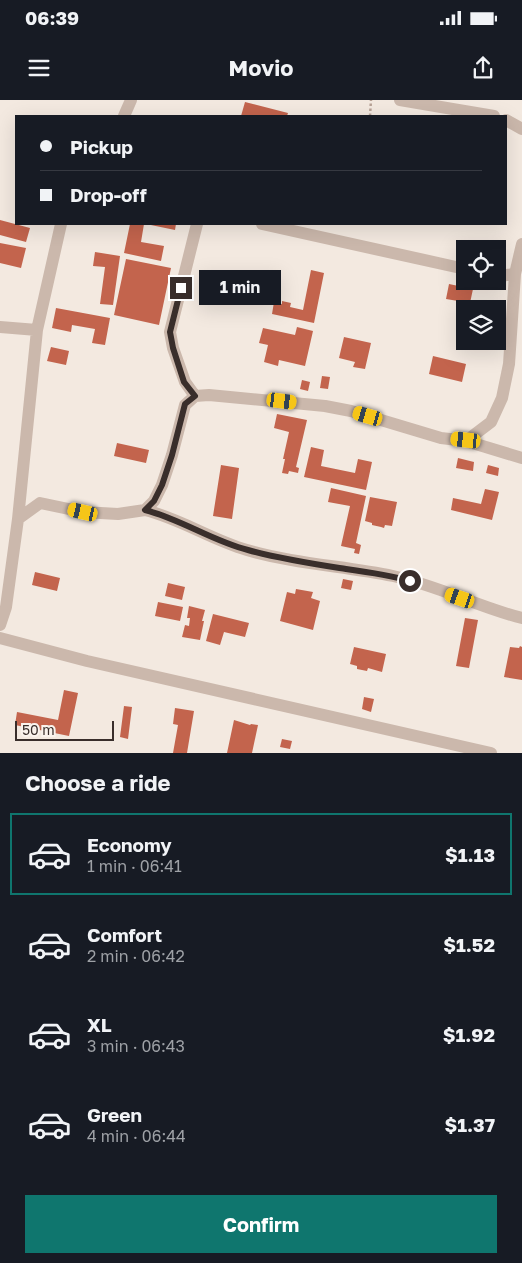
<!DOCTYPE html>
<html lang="en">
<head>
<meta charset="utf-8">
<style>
	body { margin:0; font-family:"Golos Text",sans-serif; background:#242831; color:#f1f3f6; height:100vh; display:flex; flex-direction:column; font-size:19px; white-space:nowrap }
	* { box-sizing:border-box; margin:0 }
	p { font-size:16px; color:#9ea1a6 }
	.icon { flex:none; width:28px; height:28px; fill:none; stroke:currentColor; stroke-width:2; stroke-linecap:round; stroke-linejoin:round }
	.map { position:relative; height:653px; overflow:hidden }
	.side { display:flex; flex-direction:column; background:#171b24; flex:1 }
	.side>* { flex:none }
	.top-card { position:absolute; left:15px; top:15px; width:492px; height:110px; border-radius:0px; box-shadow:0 5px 20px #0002; display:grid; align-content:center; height:110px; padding:0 25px; background:#171b24 }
	.tools { position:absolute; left:456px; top:140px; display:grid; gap:10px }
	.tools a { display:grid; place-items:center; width:50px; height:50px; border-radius:0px; background:#171b24; box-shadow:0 5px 20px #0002; font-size:25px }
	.scale { position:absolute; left:15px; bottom:12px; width:99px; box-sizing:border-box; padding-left:5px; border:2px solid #392e2b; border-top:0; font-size:14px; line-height:18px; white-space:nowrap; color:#392e2b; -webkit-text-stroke:4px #faf3ed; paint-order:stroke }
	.end { position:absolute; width:22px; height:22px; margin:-11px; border:6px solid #392e2b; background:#fff; box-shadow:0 0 0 2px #fff }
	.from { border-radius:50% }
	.bubble { position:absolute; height:35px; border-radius:0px; background:#171b24; box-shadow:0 5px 20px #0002; font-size:16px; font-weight:700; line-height:35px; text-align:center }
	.car { position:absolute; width:15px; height:30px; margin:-15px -8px; border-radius:6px; box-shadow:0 0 4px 1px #0007; background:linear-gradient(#f5c518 24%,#345 0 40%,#f5c518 0 76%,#345 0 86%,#f5c518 0) }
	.top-card b { display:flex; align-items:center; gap:18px; height:48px; font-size:19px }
	.top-card b+b { border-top:1px solid #363941 }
	.top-card i { width:12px; height:12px; background:#f1f3f6 }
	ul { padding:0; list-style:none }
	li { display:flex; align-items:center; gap:15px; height:82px; margin:0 10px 8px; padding:0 15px; border:2px solid transparent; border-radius:0px }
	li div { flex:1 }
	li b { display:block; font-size:19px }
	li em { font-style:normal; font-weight:700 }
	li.current { border-color:#0f766e }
	li>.icon { width:45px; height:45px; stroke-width:1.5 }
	h2 { padding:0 25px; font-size:22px; line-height:60px }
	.button { display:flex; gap:10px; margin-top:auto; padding:10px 25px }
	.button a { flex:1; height:58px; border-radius:0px; background:#0f766e; color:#fff; font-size:20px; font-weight:700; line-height:58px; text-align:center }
	.status { display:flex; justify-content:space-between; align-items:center; height:35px; padding:0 25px; background:#171b24; direction:ltr }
	.status svg { height:14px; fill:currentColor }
	header { display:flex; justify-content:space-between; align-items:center; height:65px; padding:0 25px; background:#171b24; font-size:22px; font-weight:700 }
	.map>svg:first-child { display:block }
	.building { fill:#c3644d }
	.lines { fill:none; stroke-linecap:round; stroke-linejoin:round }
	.path { stroke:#b7a296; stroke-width:2.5; stroke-dasharray:2.5 2.5; stroke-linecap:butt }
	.minor { stroke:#cbb8ac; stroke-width:12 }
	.route { stroke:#392e2b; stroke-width:6 }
</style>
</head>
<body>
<div class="status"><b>06:39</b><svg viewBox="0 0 49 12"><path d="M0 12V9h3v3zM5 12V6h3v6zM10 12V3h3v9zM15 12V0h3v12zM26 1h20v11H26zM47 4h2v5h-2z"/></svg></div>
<header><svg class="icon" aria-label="menu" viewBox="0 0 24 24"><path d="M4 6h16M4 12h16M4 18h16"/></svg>Movio<svg class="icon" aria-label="share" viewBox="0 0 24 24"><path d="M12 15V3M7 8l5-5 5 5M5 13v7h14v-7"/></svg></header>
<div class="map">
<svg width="522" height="653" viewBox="0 0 522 653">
	<rect width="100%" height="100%" fill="#f3e9e0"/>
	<path class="building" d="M245 2 288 13 287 16H241Z
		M0 120 30 128 26 142 0 135Z
		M130 124H144L141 142 164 146 161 161 124 153Z
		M146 124H176L175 130Z
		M0 143 26 148 21 168 0 163Z
		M95 152 120 156 113 205 100 204 105 167 93 166Z
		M126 159 171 168 159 225 114 215Z
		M311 170 324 173 314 223 272 214 274 202 282 204V201L291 203 290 207 303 210Z
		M449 184 473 189 470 203 446 199Z
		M56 208 110 218 105 245 92 243 95 229 72 225 71 232 52 228Z
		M297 227 313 231 305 266 279 260 278 266 264 262 268 245 259 243 263 228 295 235Z
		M344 237 371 243 365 269 353 267 355 262 339 258Z
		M51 247 69 251 66 265 47 261Z
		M433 256 466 264 462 282 429 274Z
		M322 276 330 277 328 289 320 288Z
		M302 280 310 282 308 291 300 289Z
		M277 314 307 320 296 367 299 368 298 373 289 371 288 374 282 373 285 359H283L289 332 274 328Z
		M117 343 149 350 146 363 114 356Z
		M311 347 324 350 321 366 355 373 358 359 372 362 366 390 304 377Z
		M458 358 474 362 473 371 456 368Z
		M221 365 239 368 232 419 213 416Z
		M488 365 499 368 498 376 486 373Z
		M331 388 366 396 356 443 361 445 359 454 354 453 355 449 341 446 350 406 328 402Z
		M485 389 499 392 492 420 451 410 453 398 481 404Z
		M370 397 397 402 392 426 385 425 384 428 381 427 372 425V423L365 421Z
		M35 472 60 478 57 491 32 485Z
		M343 479 353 481 351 490 341 488Z
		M168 483 185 487 182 500 165 496Z
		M296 489 313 492 311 498 320 501 313 530 280 521 287 492 295 494Z
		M158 502 183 507 180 521 155 516Z
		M189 506 205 510 202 521H204L200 540 182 537 185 525 189 526 190 518H187Z
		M213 514 249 523 245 537 224 532 220 545 206 541Z
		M465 518 478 520 469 568 456 566Z
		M520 546 522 547V580L504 577 510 547 519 548Z
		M354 547 386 554 382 572 368 568 367 571 357 569V566L350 564Z
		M64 590 78 593 69 636 15 625 17 612 58 620Z
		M364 597 374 599 371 612 362 609Z
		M124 606 132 607 128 639 120 637Z
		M175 608 194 611 187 653H173L178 625 173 624Z
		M234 620 250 625 251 624 258 625 252 653H227Z
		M282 639 292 641 290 649 280 647Z"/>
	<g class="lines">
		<path class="path" d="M370 16 371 0"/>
		<path class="minor" d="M400 0 494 16
			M124 16 131 0
			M506 20 522 29
			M262 124 465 169
			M498 176 515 174
			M0 227 37 230
			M195 296 185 282 173 248 170 232 197 124
			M466 341 491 322 502 298 509 264 515 174 522 144
			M145 410C181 419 212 440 247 450 295 464 345 466 393 476 437 485 478 507 522 518
			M18 419 40 403 83 412 118 414 145 410 154 401 162 385 172 355 185 305 195 296 209 295 325 306 351 311 441 338 466 341 522 358
			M0 525 6 507 18 419 37 230 61 124
			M0 538 87 561 491 653"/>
	</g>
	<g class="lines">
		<path class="route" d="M181 188 170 232 173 248 184 282 195 296 185 304 172 355 162 385 154 401 145 410C181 419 212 441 248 450 280 459 314 464 346 469 368 472 389 475 410 481"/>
	</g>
</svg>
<div class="tools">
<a><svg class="icon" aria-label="locate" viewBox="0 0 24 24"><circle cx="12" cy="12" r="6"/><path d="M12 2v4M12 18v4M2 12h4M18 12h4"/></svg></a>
<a><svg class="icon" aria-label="layers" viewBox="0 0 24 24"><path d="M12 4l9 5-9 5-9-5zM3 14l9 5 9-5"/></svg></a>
</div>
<div class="scale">50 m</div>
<i class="end from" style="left:410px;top:481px"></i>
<i class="end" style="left:181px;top:188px"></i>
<div class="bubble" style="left:199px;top:170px;width:82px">1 min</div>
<i class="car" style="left:282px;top:301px;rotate:97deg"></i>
<i class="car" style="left:368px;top:316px;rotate:286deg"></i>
<i class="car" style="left:466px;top:340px;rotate:276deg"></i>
<i class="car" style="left:83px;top:412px;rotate:283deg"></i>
<i class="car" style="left:460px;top:498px;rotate:289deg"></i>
<div class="top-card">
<b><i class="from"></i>Pickup</b>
<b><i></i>Drop-off</b>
</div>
</div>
<section class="side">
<h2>Choose a ride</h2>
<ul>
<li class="current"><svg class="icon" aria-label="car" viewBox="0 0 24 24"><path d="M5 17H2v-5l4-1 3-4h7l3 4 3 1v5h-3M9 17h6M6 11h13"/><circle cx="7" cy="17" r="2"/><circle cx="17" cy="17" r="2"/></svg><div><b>Economy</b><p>1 min · 06:41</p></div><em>$1.13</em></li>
<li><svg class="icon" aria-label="car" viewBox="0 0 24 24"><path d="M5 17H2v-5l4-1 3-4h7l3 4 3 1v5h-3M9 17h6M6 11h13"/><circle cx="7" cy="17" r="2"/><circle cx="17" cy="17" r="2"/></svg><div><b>Comfort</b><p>2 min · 06:42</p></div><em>$1.52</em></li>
<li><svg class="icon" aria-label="car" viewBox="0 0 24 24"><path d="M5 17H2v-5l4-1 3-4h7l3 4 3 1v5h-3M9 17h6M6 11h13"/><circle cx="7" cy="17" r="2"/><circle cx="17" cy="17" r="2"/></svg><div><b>XL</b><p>3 min · 06:43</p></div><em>$1.92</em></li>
<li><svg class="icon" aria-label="car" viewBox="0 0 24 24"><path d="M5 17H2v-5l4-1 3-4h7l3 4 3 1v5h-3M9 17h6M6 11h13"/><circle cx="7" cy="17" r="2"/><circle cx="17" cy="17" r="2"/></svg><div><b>Green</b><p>4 min · 06:44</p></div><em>$1.37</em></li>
</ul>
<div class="button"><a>Confirm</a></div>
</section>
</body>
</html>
